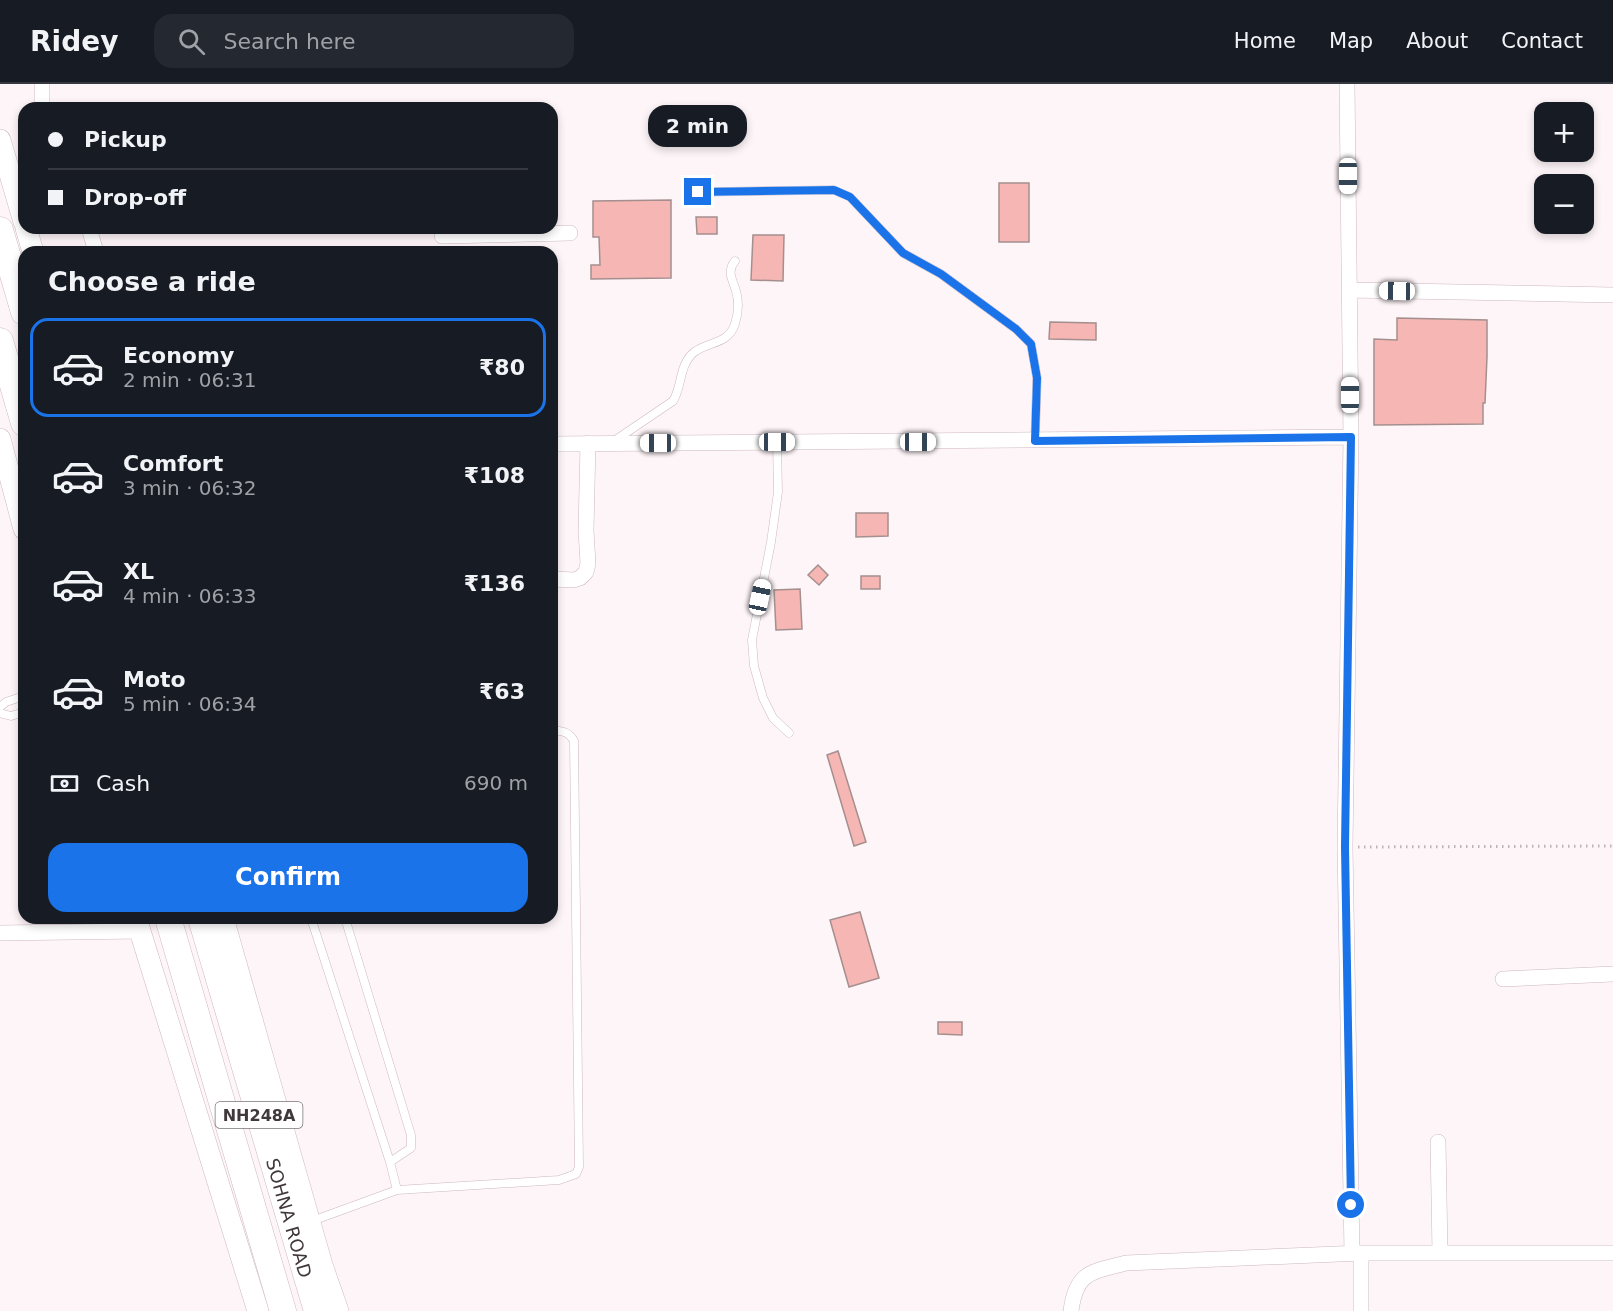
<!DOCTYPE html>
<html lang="en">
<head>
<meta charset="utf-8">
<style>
	body { margin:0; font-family:"DejaVu Sans",sans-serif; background:#242831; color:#f1f3f6; height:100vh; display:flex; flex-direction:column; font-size:22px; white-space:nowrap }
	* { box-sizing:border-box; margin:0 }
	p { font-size:20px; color:#9ea1a6 }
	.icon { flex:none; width:33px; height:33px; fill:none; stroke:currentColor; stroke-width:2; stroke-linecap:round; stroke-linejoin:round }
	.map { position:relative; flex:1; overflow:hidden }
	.side { position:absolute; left:18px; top:162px; width:540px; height:678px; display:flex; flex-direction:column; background:#171b24; border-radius:18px; box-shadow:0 3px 9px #0003 }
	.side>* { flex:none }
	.guide { position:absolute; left:18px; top:18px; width:540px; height:132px; border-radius:18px; box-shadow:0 3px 9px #0003; display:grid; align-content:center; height:132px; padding:0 30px; background:#171b24 }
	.buttons { position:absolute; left:1534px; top:18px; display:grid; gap:12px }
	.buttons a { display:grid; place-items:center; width:60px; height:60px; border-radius:12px; background:#171b24; box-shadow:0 3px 9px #0003; font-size:30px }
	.end { position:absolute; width:27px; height:27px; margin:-14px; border:8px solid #1a73e8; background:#fff; box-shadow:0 0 0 3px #fff }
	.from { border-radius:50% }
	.bubble { position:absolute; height:42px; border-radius:18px; background:#171b24; box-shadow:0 3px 9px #0003; font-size:20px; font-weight:800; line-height:42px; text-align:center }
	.car { position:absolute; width:18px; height:36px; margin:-18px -9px; border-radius:8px; box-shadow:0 0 4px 2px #0007; background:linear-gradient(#fff 24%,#345 0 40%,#fff 0 76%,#345 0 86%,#fff 0) }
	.guide b { display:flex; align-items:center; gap:21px; height:57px; font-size:22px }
	.guide b+b { border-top:2px solid #363941 }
	.guide i { width:15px; height:15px; background:#f1f3f6 }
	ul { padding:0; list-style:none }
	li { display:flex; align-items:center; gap:18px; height:99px; margin:0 12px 9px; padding:0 18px; border:3px solid transparent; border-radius:18px }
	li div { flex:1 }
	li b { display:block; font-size:22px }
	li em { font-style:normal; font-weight:800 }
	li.on { border-color:#1a73e8 }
	li>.icon { width:54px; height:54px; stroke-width:1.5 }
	h2 { padding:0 30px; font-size:27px; line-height:72px }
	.pay { display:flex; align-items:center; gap:15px; height:66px; padding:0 30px; font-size:22px }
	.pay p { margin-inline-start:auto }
	.cta { display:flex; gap:12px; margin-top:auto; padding:12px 30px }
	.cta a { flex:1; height:69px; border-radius:18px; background:#1a73e8; color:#fff; font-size:24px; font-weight:800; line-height:69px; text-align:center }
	header { display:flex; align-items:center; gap:36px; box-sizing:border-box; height:84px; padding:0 30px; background:#171b24; border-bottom:2px solid #363941 }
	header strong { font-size:28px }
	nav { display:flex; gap:33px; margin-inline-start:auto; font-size:21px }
	.search { width:420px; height:54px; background:#242831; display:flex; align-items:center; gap:15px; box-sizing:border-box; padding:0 21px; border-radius:18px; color:#9ea1a6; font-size:22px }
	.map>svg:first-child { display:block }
	.building { fill:#f6b6b4; stroke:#a48f8e; stroke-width:1.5 }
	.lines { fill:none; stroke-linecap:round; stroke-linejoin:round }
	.service-casing { stroke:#cdb8bf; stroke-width:9 }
	.minor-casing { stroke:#cdb8bf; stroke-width:16 }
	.secondary-casing { stroke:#cdb8bf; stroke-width:22 }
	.trunk-casing { stroke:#cdb8bf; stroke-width:27 }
	.path { stroke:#bdb4b7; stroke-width:3; stroke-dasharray:1.5 4.5; stroke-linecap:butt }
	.service { stroke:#fff; stroke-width:8 }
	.minor { stroke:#fff; stroke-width:15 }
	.secondary { stroke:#fff; stroke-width:21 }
	.trunk { stroke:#fff; stroke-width:26 }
	.route { stroke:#1a73e8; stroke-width:8 }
	.labels { text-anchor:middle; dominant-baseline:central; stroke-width:5; stroke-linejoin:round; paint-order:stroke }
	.shield { fill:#fff; stroke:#7a7476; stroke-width:1.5 }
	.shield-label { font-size:16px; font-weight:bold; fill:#41383b }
	.street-label { font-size:18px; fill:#41383b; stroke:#fff }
</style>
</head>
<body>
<header>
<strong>Ridey</strong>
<div class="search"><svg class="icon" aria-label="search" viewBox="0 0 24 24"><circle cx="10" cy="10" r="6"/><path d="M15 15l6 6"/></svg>Search here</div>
<nav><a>Home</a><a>Map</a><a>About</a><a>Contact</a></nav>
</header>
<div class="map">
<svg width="1613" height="1227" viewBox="0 0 1613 1227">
	<rect width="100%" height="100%" fill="#fef5f8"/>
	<path class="building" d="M999 99H1029V158H999Z
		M671 116V194L591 195V181H600L599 153H593V117Z
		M696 133H717V150H697Z
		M753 151H784L783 197 751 196Z
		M1397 234 1487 236V273L1485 319H1483V340L1374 341V255L1397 256Z
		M1050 238 1096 239V256L1049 255Z
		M856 429H888V452L856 453Z
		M818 481 828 491 819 501 808 491Z
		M861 492H880V505H861Z
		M800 505 802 545 776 546 774 506Z
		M838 667 866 758 854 762 827 671Z
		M860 828 879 894 849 903 830 836Z
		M938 938H962V951L938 950Z"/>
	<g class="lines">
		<g class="service-casing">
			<path id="service" d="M698 108 834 106 850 113 903 169 941 190 1016 245 1031 260 1037 294 1035 357
				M614 357 673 317C682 303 679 283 692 270 705 257 728 262 735 240 738 230 739 217 736 207 733 196 726 188 735 177
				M777 358 778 408 771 458 752 556 754 582 763 614 773 634 789 649
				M0 623 6 618 24 612
				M0 629 11 632 24 628
				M311 834 390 1078 397 1106
				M345 834 411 1051V1064L390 1078
				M312 1137 397 1106 559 1096 576 1090 579 1083 574 657C569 648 562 646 552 647"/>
		</g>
		<g class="minor-casing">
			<path id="minor" d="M42 0V24
				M1347 0 1351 353 1345 763 1352 1169
				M89 144 96 168
				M442 152 570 149
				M1349 206 1613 211
				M552 360 1351 353
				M552 495 574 496 580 494 586 488 588 479 586 447 588 359
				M0 849 140 847
				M1503 895 1613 890
				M1438 1058 1440 1168
				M1071 1227C1076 1187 1092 1188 1126 1179L1361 1169H1613
				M1361 1227V1169"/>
		</g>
		<g class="secondary-casing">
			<path id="secondary" d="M0 56 24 138
				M26 144 33 168
				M0 355 24 445
				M136 834 258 1227
				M223 834 322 1181 338 1227"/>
		</g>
		<g class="trunk-casing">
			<path id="trunk" d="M0 146 24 228
				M0 257 24 339
				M168 834 283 1227
				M201 834 317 1227"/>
		</g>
		<path class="path" d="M1358 763 1613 762"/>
		<use href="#service" class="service"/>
		<use href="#minor" class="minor"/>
		<use href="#secondary" class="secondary"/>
		<use href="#trunk" class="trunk"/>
	</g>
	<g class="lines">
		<path class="route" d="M698 108 834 106 850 113 903 169 941 190 1016 245 1031 260 1037 294 1035 357 1351 353 1345 763 1351 1121"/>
	</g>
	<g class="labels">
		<rect class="shield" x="215.5" y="1018" width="87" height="26" rx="4.5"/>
		<g class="shield-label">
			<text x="259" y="1031">NH248A</text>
		</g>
		<g class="street-label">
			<text transform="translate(289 1134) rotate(74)">SOHNA ROAD</text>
		</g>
	</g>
</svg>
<div class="buttons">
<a>+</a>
<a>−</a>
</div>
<i class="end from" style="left:1351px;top:1121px"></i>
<i class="end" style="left:698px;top:108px"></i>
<div class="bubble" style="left:648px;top:21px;width:99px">2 min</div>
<i class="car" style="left:1348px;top:92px;rotate:180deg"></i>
<i class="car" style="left:1397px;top:207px;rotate:271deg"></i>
<i class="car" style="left:1350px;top:311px;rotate:0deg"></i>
<i class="car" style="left:777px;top:358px;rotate:90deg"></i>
<i class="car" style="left:918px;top:358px;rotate:90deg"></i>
<i class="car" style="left:658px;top:359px;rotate:270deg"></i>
<i class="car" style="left:760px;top:513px;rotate:12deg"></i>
<div class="guide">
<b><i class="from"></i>Pickup</b>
<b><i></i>Drop-off</b>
</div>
<section class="side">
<h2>Choose a ride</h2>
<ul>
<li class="on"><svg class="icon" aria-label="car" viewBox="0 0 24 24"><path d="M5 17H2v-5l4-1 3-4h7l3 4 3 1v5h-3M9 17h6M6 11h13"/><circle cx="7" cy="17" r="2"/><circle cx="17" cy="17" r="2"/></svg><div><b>Economy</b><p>2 min · 06:31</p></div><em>₹80</em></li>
<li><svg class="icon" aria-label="car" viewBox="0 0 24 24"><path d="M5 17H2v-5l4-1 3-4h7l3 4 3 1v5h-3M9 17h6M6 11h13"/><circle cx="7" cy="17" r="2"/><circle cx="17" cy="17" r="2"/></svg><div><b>Comfort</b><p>3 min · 06:32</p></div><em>₹108</em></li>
<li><svg class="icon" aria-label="car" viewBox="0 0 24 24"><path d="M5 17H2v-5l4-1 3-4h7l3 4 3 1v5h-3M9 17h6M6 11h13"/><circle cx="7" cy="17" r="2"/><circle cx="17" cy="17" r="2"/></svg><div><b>XL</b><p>4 min · 06:33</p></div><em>₹136</em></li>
<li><svg class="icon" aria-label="car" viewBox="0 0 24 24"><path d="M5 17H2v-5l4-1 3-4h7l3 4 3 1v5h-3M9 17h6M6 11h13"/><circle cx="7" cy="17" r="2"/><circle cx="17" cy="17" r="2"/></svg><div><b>Moto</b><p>5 min · 06:34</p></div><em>₹63</em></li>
</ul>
<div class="pay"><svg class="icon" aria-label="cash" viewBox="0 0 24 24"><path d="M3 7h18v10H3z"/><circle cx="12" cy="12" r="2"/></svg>Cash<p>690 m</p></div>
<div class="cta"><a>Confirm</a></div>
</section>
</div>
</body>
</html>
